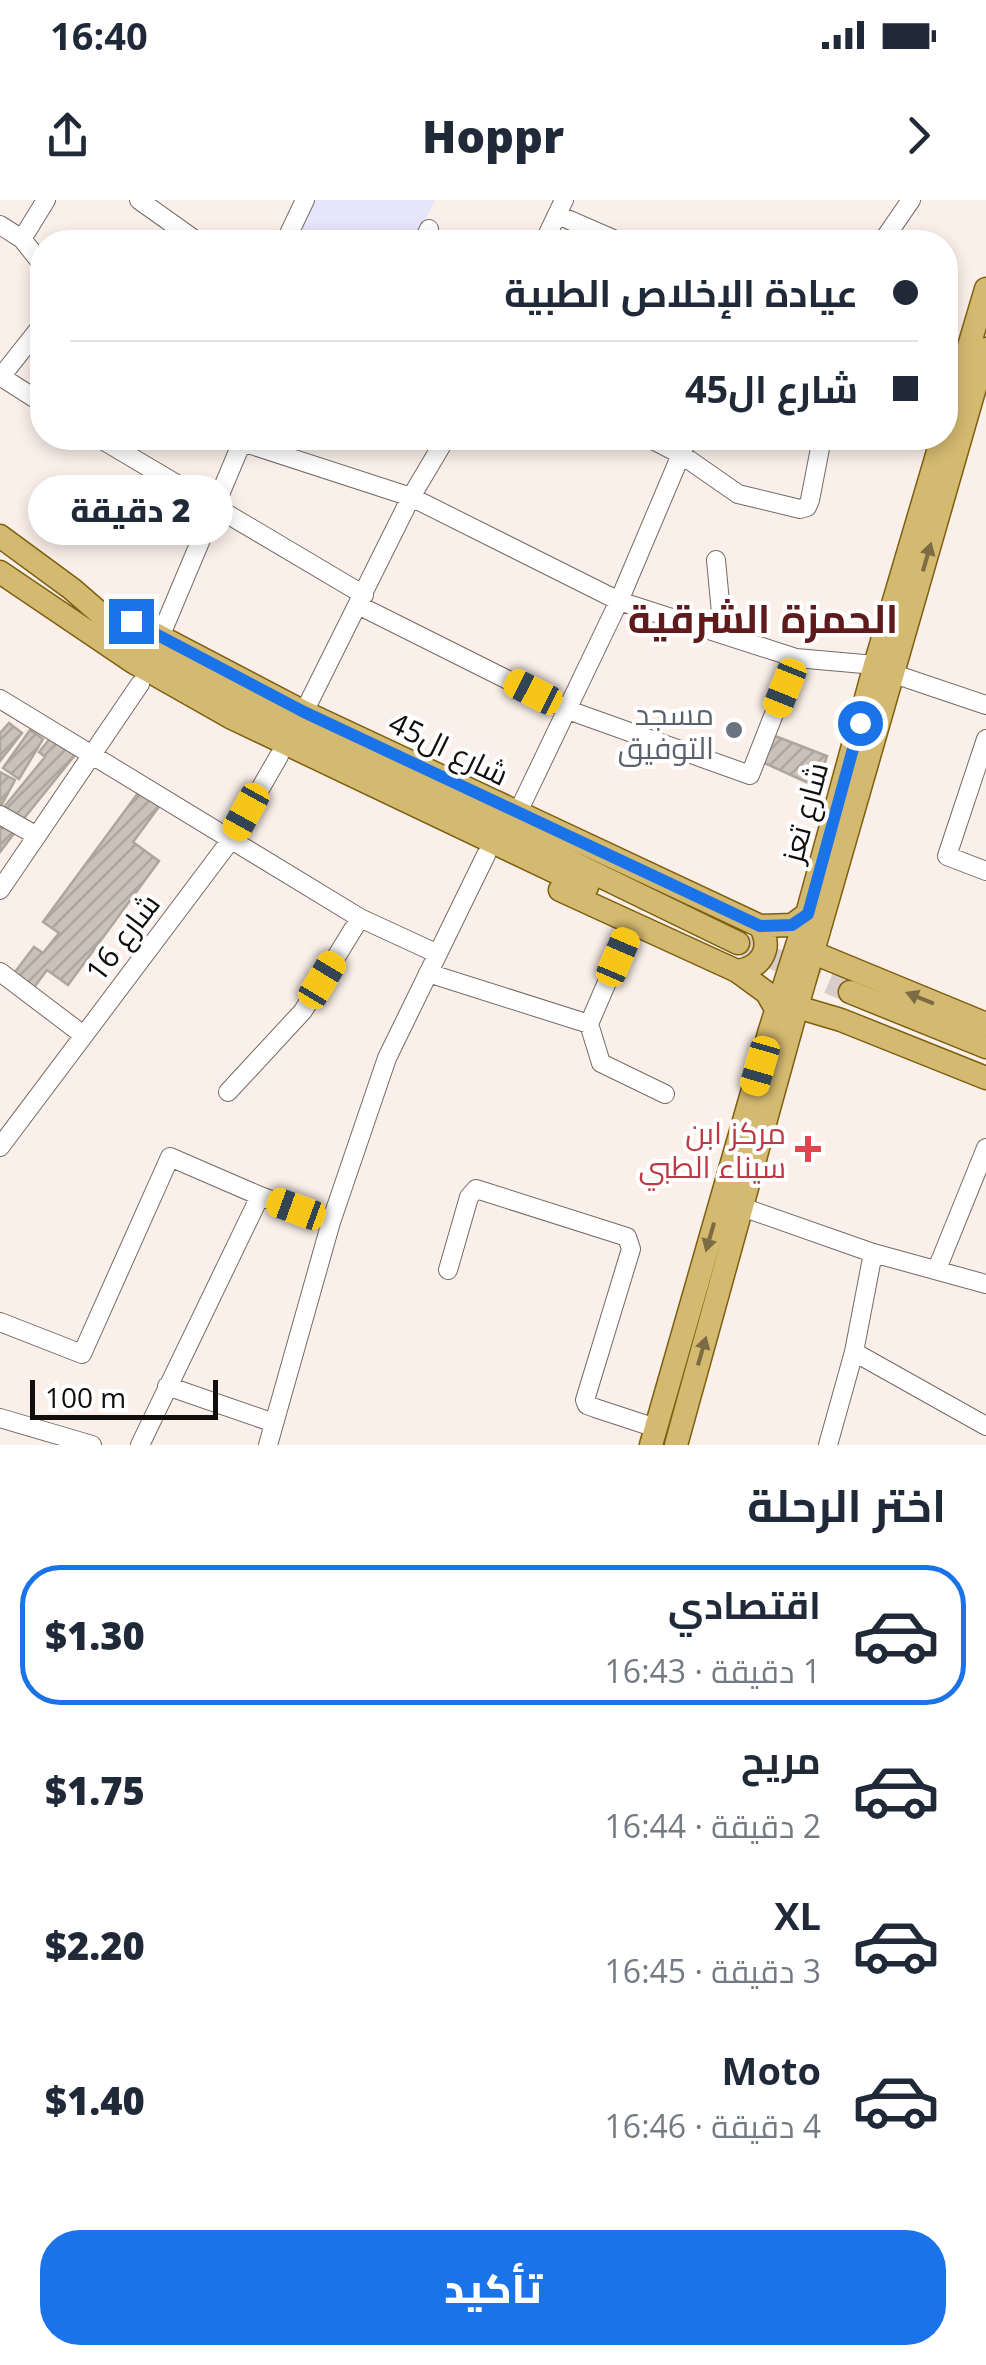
<!DOCTYPE html>
<html lang="ar">
<head>
<meta charset="utf-8">
<style>
	body { margin:0; font-family:"Open Sans",Cairo,sans-serif; background:#f6f6f7; color:#1f2937; direction:rtl; height:100vh; display:flex; flex-direction:column; font-size:38px; white-space:nowrap }
	* { box-sizing:border-box; margin:0 }
	p { font-size:32px; color:#747a83 }
	.icon { flex:none; width:55px; height:55px; fill:none; stroke:currentColor; stroke-width:2; stroke-linecap:round; stroke-linejoin:round }
	.map { position:relative; height:1245px; overflow:hidden; direction:ltr }
	.sheet { display:flex; flex-direction:column; background:#fff; flex:1 }
	.sheet>* { flex:none }
	.hud { position:absolute; left:30px; top:30px; width:928px; height:220px; border-radius:40px; box-shadow:0 5px 15px #0003; direction:rtl; display:grid; align-content:center; height:220px; padding:0 40px; background:#fff }
	.scale { position:absolute; left:30px; bottom:25px; width:188px; box-sizing:border-box; padding-left:10px; border:5px solid #120e0c; border-top:0; font-size:28px; line-height:35px; white-space:nowrap; color:#120e0c; -webkit-text-stroke:8px #fff; paint-order:stroke }
	.end { position:absolute; width:45px; height:45px; margin:-22px; border:12px solid #1a73e8; background:#fff; box-shadow:0 0 0 5px #fff }
	.from { border-radius:50% }
	.bubble { position:absolute; height:70px; border-radius:35px; background:#fff; box-shadow:0 5px 15px #0003; font-size:32px; font-weight:800; line-height:70px; text-align:center; direction:rtl }
	.car { position:absolute; width:30px; height:60px; margin:-30px -15px; border-radius:12px; box-shadow:0 0 8px 2px #0007; background:linear-gradient(#f5c518 24%,#345 0 40%,#f5c518 0 76%,#345 0 86%,#f5c518 0) }
	.hud b { display:flex; align-items:center; gap:35px; height:95px; font-size:38px }
	.hud b+b { border-top:2px solid #e0e1e3 }
	.hud i { width:25px; height:25px; background:#1f2937 }
	ul { padding:0; list-style:none }
	li { display:flex; align-items:center; gap:30px; height:140px; margin:0 20px 15px; padding:0 20px; border:5px solid transparent; border-radius:40px }
	li div { flex:1 }
	li b { display:block; font-size:38px }
	li em { font-style:normal; font-weight:800 }
	li.active { border-color:#1a73e8 }
	li>.icon { width:90px; height:90px; stroke-width:1.5 }
	h2 { padding:0 40px; font-size:45px; line-height:120px }
	.button { display:flex; gap:20px; margin-top:auto; padding:20px 40px }
	.button a { flex:1; height:115px; border-radius:40px; background:#1a73e8; color:#fff; font-size:40px; font-weight:800; line-height:115px; text-align:center }
	.status { display:flex; justify-content:space-between; align-items:center; height:70px; padding:0 50px; background:#fff; direction:ltr }
	.status svg { height:28px; fill:currentColor }
	header { display:flex; justify-content:space-between; align-items:center; height:130px; padding:0 40px; background:#fff; font-size:45px; font-weight:800 }
	.map>svg:first-child { display:block }
	.education { fill:#e7e5fb }
	.building { fill:url(#building-hatch); stroke:#ada69d; stroke-width:2.5 }
	.lines { fill:none; stroke-linecap:round; stroke-linejoin:round }
	.major-tunnel { stroke:#d8cdc8; stroke-width:22; stroke-dasharray:22 11; stroke-linecap:butt }
	.minor-casing { stroke:#756b66; stroke-width:20 }
	.major-casing { stroke:#7d5f0f; stroke-width:25 }
	.minor { stroke:#fff; stroke-width:18 }
	.major { stroke:#d4b970; stroke-width:22 }
	.oneway { fill:#7d6c43 }
	.route { stroke:#1a73e8; stroke-width:12 }
	.worship-dot { fill:#6b7280; stroke:#fff; stroke-width:4 }
	.health-dot { fill:#e0444e; stroke:#fff; stroke-width:4 }
	.labels { text-anchor:middle; dominant-baseline:central; stroke-width:8; stroke-linejoin:round; paint-order:stroke }
	.worship-label { font-size:30px; fill:#5b616d; stroke:#fff; text-anchor:end }
	.street-label { font-size:30px; fill:#120e0c; stroke:#fff }
	.health-label { font-size:30px; fill:#be3a42; stroke:#fff; text-anchor:end }
	.district-label { font-size:40px; font-weight:bold; fill:#5f1a1b; stroke:#fff }
</style>
</head>
<body>
<div class="status"><b>16:40</b><svg viewBox="0 0 49 12"><path d="M0 12V9h3v3zM5 12V6h3v6zM10 12V3h3v9zM15 12V0h3v12zM26 1h20v11H26zM47 4h2v5h-2z"/></svg></div>
<header><svg class="icon" aria-label="forward" viewBox="0 0 24 24"><path d="M9 5l7 7-7 7"/></svg>Hoppr<svg class="icon" aria-label="share" viewBox="0 0 24 24"><path d="M12 15V3M7 8l5-5 5 5M5 13v7h14v-7"/></svg></header>
<div class="map">
<svg width="986" height="1245" viewBox="0 0 986 1245">
	<defs>
		<pattern id="building-hatch" width="6" height="6" patternUnits="userSpaceOnUse" patternTransform="scale(2.5)"><rect width="6" height="6" fill="#cac2b9"/><path d="M-1 1l2-2M0 6l6-6M5 7l2-2" fill="none" stroke="#aca69e"/></pattern>
	</defs>
	<rect width="100%" height="100%" fill="#fbefe9"/>
	<path class="education" d="M315 0H435L415 42H292Z"/>
	<path class="building" d="M9 523 22 533 0 561V533Z
		M30 530 43 539 19 579 3 568Z
		M770 534 827 556 817 587 758 560Z
		M52 536 75 555 21 622 4 607 45 557 39 552Z
		M0 572 15 580 0 608Z
		M141 589 161 604 133 642 159 661 68 785 47 770 32 790 12 776 34 747 43 753 59 733 43 722Z
		M0 623 19 627 0 652Z"/>
	<g class="lines">
		<path class="major-tunnel" d="M738 743 850 792"/>
		<g class="minor-casing">
			<path id="minor" d="M139 0 198 42
				M558 15 620 42
				M0 25 22 39 42 64
				M22 39 46 0
				M285 42 305 0
				M423 42 429 29
				M544 42 564 0
				M882 42 911 0
				M0 176 42 203
				M0 178 42 125
				M99 238 364 395
				M238 238 242 242 411 297 619 401 796 458 875 465
				M649 238 682 255 738 294 800 309 807 307 810 300 822 238
				M716 360 723 434
				M358 405 568 510 750 575 796 458
				M160 437 242 242
				M894 474 986 505
				M0 499 360 718 438 754
				M304 512 411 297 446 238
				M986 539 947 656 986 671
				M517 614 619 401 688 238
				M0 615 37 636
				M0 690 140 484
				M0 772 82 834
				M428 773 589 824 632 724
				M589 824 601 863 665 894
				M228 892 303 811 360 718
				M0 947 230 641 279 556
				M742 1007 873 1053 986 1084
				M937 1069 986 948
				M448 1070 469 997 476 989 627 1037 631 1049 585 1200 587 1205 595 1208 656 1228
				M0 1122 82 1154 170 957 260 996 331 1022
				M854 1152 986 1226
				M167 1186 274 1223
				M0 1218 92 1245
				M140 1245 260 996
				M268 1245 331 1022 387 858 486 655
				M828 1245 854 1152 873 1053"/>
		</g>
		<g class="major-casing">
			<path id="major" d="M945 227 986 89
				M0 336 72 389 125 435 236 499 738 743
				M0 372 133 462 230 517 587 687
				M136 424 304 512 760 726 792 725 807 714
				M560 690 737 771 767 793 776 809
				M814 753 986 824
				M737 771C762 768 773 748 760 726
				M850 792 986 847
				M797 807 841 820 986 878
				M651 1245 770 830 807 714 875 465 942 238
				M676 1245 797 807 986 149"/>
		</g>
		<use href="#minor" class="minor"/>
		<use href="#major" class="major"/>
	</g>
	<defs><path id="oneway-solid" d="M-6-.8H1V-3.2L6.5 0L1 3.2V.8H-6Z" transform="scale(2.5)"/></defs>
	<g class="oneway">
		<use href="#oneway-solid" transform="translate(927 357) rotate(-74)"/>
		<use href="#oneway-solid" transform="translate(920 798) rotate(-158)"/>
		<use href="#oneway-solid" transform="translate(710 1037) rotate(106)"/>
		<use href="#oneway-solid" transform="translate(702 1151) rotate(-74)"/>
	</g>
	<g class="lines">
		<path class="route" d="M131 421 304 512 760 726 792 725 808 714 860 523"/>
	</g>
	<circle class="worship-dot" cx="734" cy="530" r="10"/>
	<path class="health-dot" d="M803 934h10v10h10v10h-10v10h-10v-10h-10v-10h10z"/>
	<g class="labels">
		<g class="worship-label">
			<text x="714" y="513">مسجد<tspan x="714" dy="34">التوفيق</tspan></text>
		</g>
		<g class="street-label">
			<text transform="translate(449 548) rotate(26)">شارع ال45</text>
			<text transform="translate(804 612) rotate(-75)">شارع تعز</text>
			<text transform="translate(122 737) rotate(-53)">شارع 16</text>
		</g>
		<g class="health-label">
			<text x="786" y="932">مركز ابن<tspan x="786" dy="34">سيناء الطبي</tspan></text>
		</g>
		<g class="district-label">
			<text x="763" y="417">الحمزة الشرقية</text>
		</g>
	</g>
</svg>
<div class="scale">100 m</div>
<i class="end from" style="left:860px;top:523px"></i>
<i class="end" style="left:131px;top:421px"></i>
<div class="bubble" style="left:28px;top:275px;width:205px">2 دقيقة</div>
<i class="car" style="left:785px;top:488px;rotate:202deg"></i>
<i class="car" style="left:533px;top:492px;rotate:297deg"></i>
<i class="car" style="left:246px;top:612px;rotate:209deg"></i>
<i class="car" style="left:618px;top:757px;rotate:23deg"></i>
<i class="car" style="left:322px;top:780px;rotate:31deg"></i>
<i class="car" style="left:760px;top:866px;rotate:196deg"></i>
<i class="car" style="left:296px;top:1009px;rotate:290deg"></i>
<div class="hud">
<b><i class="from"></i>عيادة الإخلاص الطبية</b>
<b><i></i>شارع ال45</b>
</div>
</div>
<section class="sheet">
<h2>اختر الرحلة</h2>
<ul>
<li class="active"><svg class="icon" aria-label="car" viewBox="0 0 24 24"><path d="M5 17H2v-5l4-1 3-4h7l3 4 3 1v5h-3M9 17h6M6 11h13"/><circle cx="7" cy="17" r="2"/><circle cx="17" cy="17" r="2"/></svg><div><b>اقتصادي</b><p>1 دقيقة · 16:43</p></div><em>$1.30</em></li>
<li><svg class="icon" aria-label="car" viewBox="0 0 24 24"><path d="M5 17H2v-5l4-1 3-4h7l3 4 3 1v5h-3M9 17h6M6 11h13"/><circle cx="7" cy="17" r="2"/><circle cx="17" cy="17" r="2"/></svg><div><b>مريح</b><p>2 دقيقة · 16:44</p></div><em>$1.75</em></li>
<li><svg class="icon" aria-label="car" viewBox="0 0 24 24"><path d="M5 17H2v-5l4-1 3-4h7l3 4 3 1v5h-3M9 17h6M6 11h13"/><circle cx="7" cy="17" r="2"/><circle cx="17" cy="17" r="2"/></svg><div><b>XL</b><p>3 دقيقة · 16:45</p></div><em>$2.20</em></li>
<li><svg class="icon" aria-label="car" viewBox="0 0 24 24"><path d="M5 17H2v-5l4-1 3-4h7l3 4 3 1v5h-3M9 17h6M6 11h13"/><circle cx="7" cy="17" r="2"/><circle cx="17" cy="17" r="2"/></svg><div><b>Moto</b><p>4 دقيقة · 16:46</p></div><em>$1.40</em></li>
</ul>
<div class="button"><a>تأكيد</a></div>
</section>
</body>
</html>
